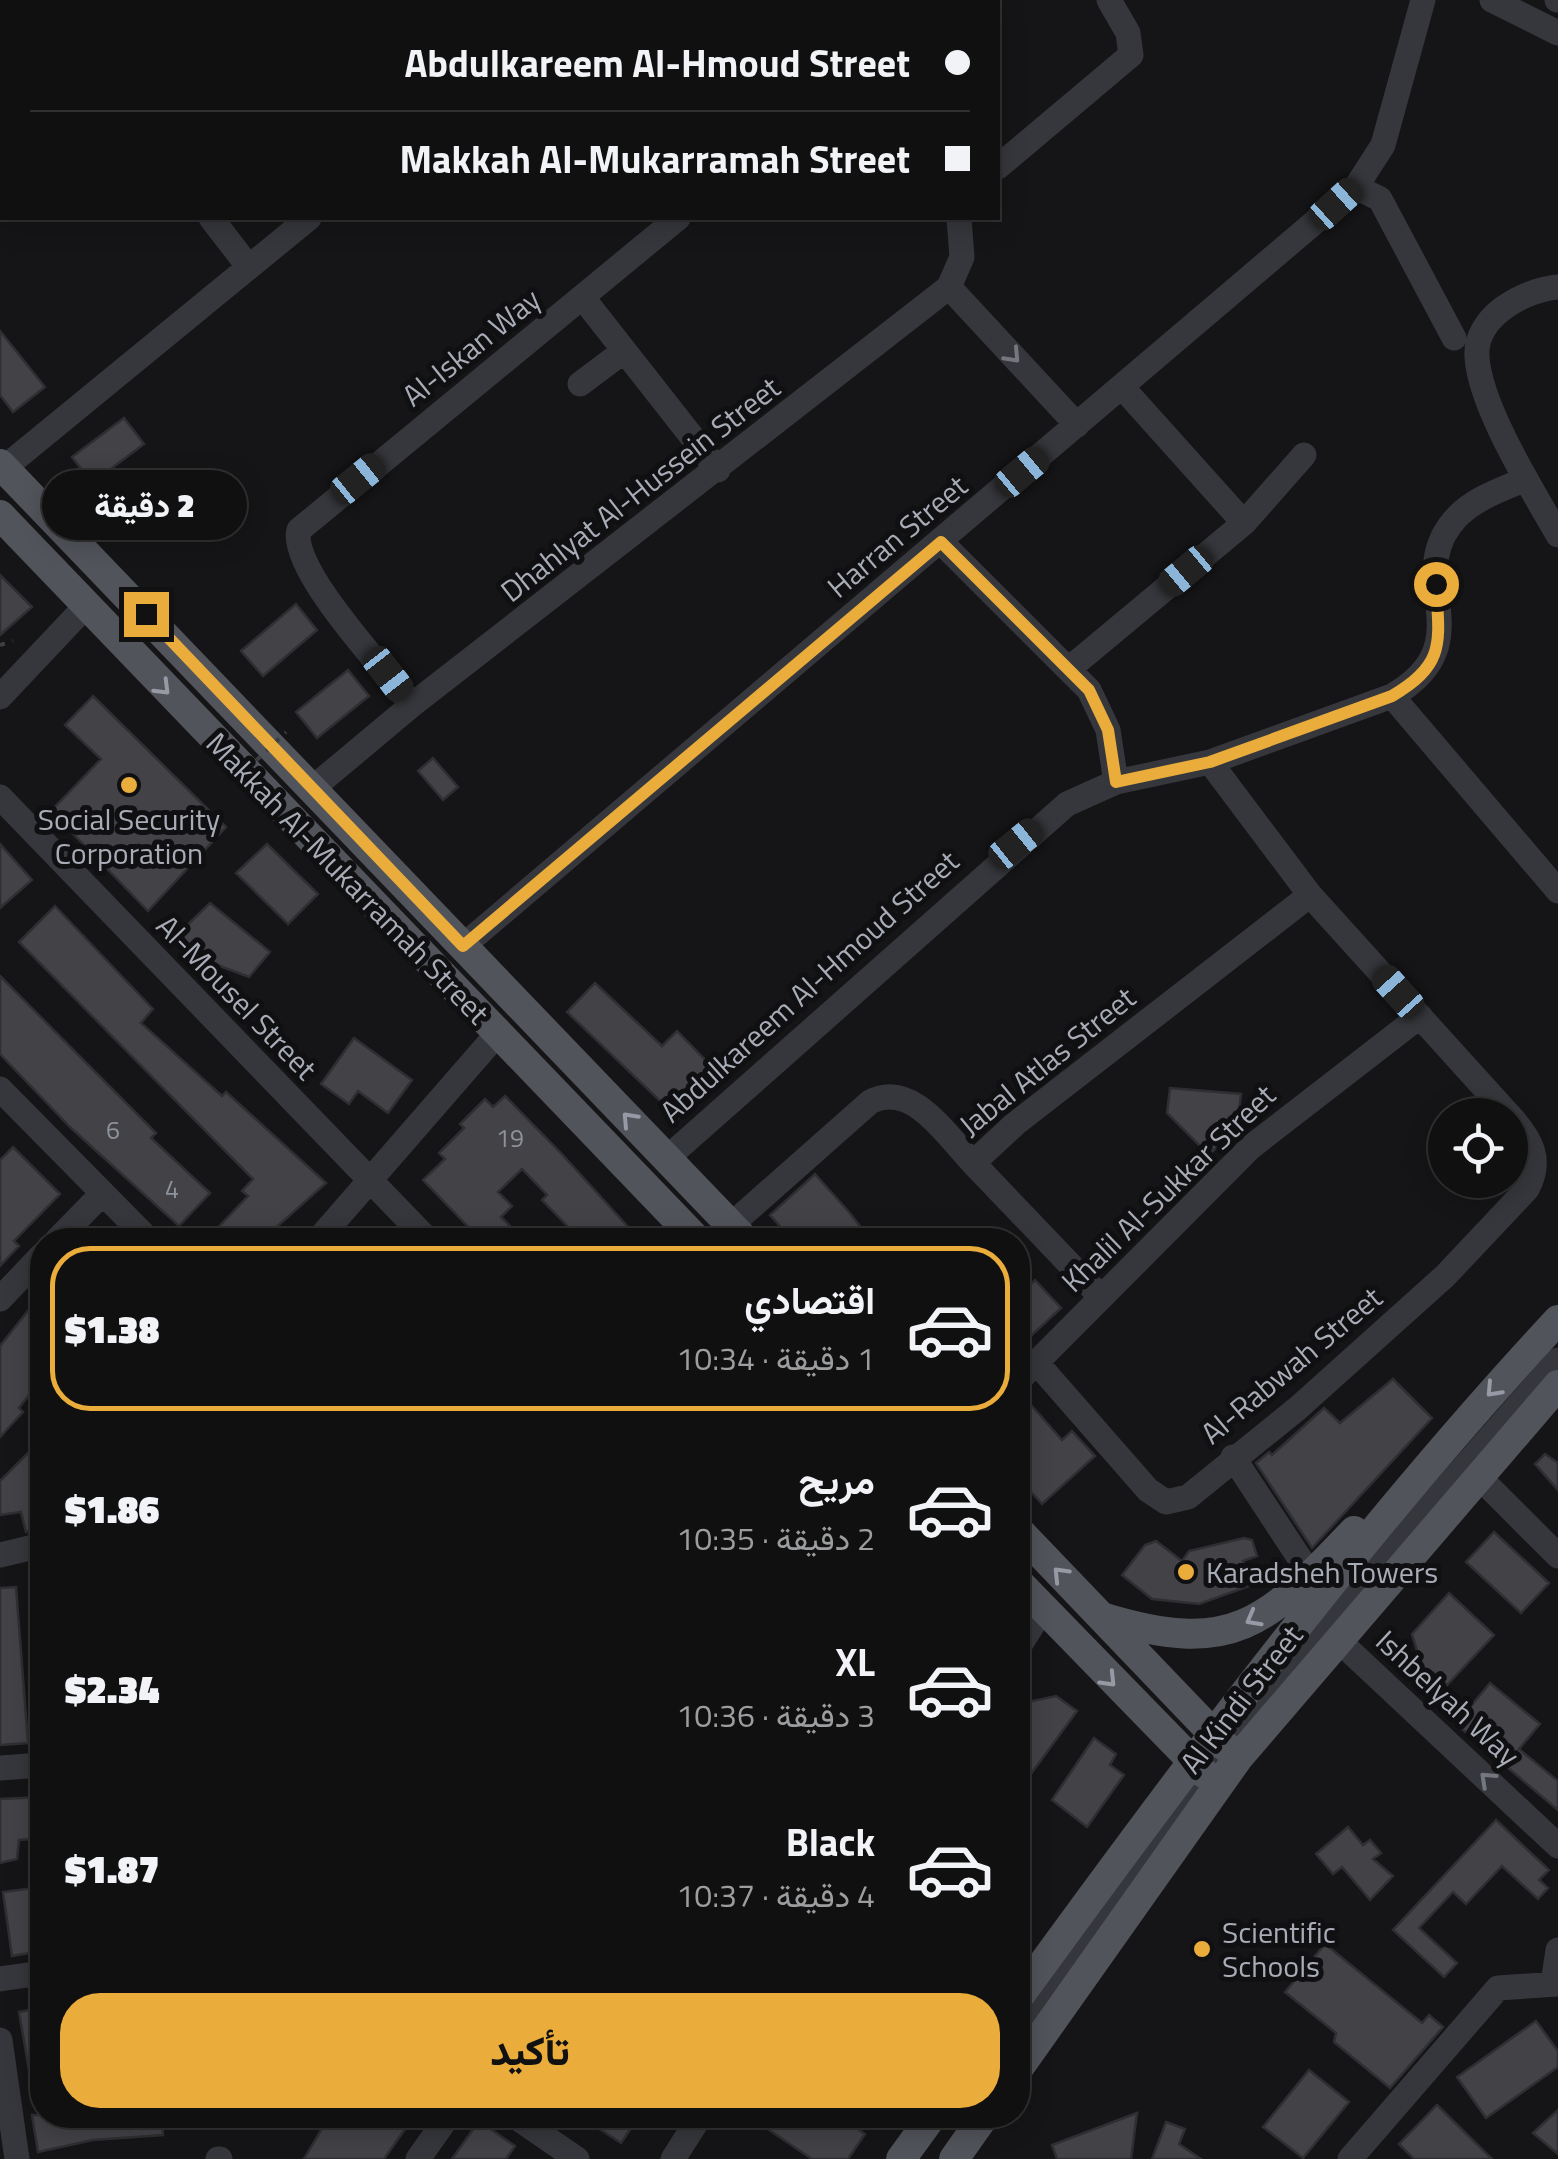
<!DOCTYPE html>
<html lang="ar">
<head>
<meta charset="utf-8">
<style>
	body { margin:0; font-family:"Titillium Web",Vazirmatn,sans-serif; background:#19191a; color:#f1f3f6; direction:rtl; height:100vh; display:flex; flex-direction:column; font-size:38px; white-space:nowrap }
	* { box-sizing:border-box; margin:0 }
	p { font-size:32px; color:#9c9d9f }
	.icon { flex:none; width:55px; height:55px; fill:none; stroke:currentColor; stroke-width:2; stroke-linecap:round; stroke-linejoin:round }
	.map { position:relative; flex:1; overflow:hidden; direction:ltr }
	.details { position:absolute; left:30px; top:1228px; width:1000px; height:900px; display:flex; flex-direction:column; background:#101011; border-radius:40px; box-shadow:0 5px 25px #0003,0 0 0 2px #303031; direction:rtl }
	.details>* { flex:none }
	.banner { position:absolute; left:0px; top:0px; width:1000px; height:220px; box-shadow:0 5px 25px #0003,0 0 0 2px #303031; direction:rtl; display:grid; align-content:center; height:220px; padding:0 30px; background:#101011 }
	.controls { position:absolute; left:1428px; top:1098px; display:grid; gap:20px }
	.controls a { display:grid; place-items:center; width:100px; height:100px; border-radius:50%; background:#101011; box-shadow:0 5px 25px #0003,0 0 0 2px #303031; font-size:50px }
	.end { position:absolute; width:45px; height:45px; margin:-22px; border:12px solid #eaac3a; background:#111; box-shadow:0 0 0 5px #111 }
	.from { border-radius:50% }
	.bubble { position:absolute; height:70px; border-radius:35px; background:#101011; box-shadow:0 5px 25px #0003,0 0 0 2px #303031; font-size:32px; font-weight:800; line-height:70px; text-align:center; direction:rtl }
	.car { position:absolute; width:30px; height:60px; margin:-30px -15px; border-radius:12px; box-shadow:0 0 8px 2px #0007; background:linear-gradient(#222 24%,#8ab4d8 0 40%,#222 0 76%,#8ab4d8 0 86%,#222 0) }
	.banner b { display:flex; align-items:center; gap:35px; height:95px; font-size:38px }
	.banner b+b { border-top:2px solid #303031 }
	.banner i { width:25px; height:25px; background:#f1f3f6 }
	ul { padding:18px 0 0; list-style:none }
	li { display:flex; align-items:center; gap:30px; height:165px; margin:0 20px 15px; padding:0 10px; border:5px solid transparent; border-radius:40px }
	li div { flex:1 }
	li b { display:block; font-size:38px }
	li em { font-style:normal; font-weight:800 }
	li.selected { border-color:#eaac3a }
	li>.icon { width:90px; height:90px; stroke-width:1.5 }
	.button { display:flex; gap:20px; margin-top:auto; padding:20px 30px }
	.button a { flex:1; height:115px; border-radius:40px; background:#eaac3a; color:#111; font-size:40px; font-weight:800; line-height:115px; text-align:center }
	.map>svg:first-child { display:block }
	.building { fill:#424247; stroke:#2f2f33; stroke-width:2.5 }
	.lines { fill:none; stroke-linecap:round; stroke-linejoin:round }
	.path { stroke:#3c3e43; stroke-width:4; stroke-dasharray:5 8; stroke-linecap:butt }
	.minor { stroke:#36373c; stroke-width:25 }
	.major { stroke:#52545b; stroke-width:30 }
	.path-bridge { stroke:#3c3e43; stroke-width:4; stroke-dasharray:5 8; stroke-linecap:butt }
	.oneway { stroke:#75777f }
	.oneway2 { stroke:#979aa4 }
	.route { stroke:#eaac3a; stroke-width:12 }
	.poi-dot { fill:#eaac3a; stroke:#101012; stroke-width:4 }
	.labels { text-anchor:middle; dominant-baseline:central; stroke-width:10; stroke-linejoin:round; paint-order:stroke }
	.number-label { font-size:25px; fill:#8e929a }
	.street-label { font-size:30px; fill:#a8acb6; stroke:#101012 }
	.poi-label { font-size:30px; fill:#a8acb6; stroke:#101012; text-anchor:start }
</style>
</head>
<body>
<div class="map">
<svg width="1558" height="2159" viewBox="0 0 1558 2159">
	<rect width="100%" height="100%" fill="#151517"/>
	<path class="building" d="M0 331 45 387 13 412 0 395Z
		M124 418 144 444 92 483 72 457Z
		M0 575 32 607 0 635Z
		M296 604 317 630 263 676 241 651Z
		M348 670 369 696 317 738 296 712Z
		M93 696 226 827 148 911 51 811 101 759 65 725Z
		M433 758 458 787 443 800 418 771Z
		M0 844 32 880 0 908Z
		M267 844 318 894 288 924 236 873Z
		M210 903 270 952 249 977 191 955 181 931Z
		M55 906 153 1009 141 1023 222 1096 226 1092 326 1183 262 1240H206L248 1196 242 1191 253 1179 19 942Z
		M0 976 156 1133 151 1138 210 1193 179 1226 70 1127 0 1054Z
		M595 983 662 1046 677 1031 721 1076 678 1118 567 1012Z
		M354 1038 412 1080 388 1113 358 1091 349 1104 321 1084Z
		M1170 1088 1241 1094 1237 1127 1209 1155 1167 1113Z
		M505 1096 560 1152 640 1240H581L542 1200 547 1195 522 1169 498 1192 512 1206 501 1217 524 1240H481L423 1180 445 1159 439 1153 464 1128 460 1124 485 1099 493 1107Z
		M13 1147 60 1194 14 1241 19 1246 0 1266V1160Z
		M815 1174 849 1212 871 1240H792L770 1215Z
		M1035 1280 1061 1308 1018 1348V1297Z
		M31 1307 42 1316V1378L19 1408 23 1412 0 1437V1346Z
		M1393 1379 1432 1418 1312 1548 1256 1463 1269 1452 1272 1455 1324 1408 1340 1423Z
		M1032 1406 1062 1440 1072 1431 1095 1456 1042 1504 1018 1477V1419Z
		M42 1439V1524L26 1532 21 1512 0 1515V1481Z
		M1545 1454 1558 1463V1490L1535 1464Z
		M1494 1532 1549 1583 1521 1613 1466 1562Z
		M1244 1538 1252 1540 1257 1556 1243 1561 1252 1585 1199 1604 1152 1599 1122 1575 1145 1545 1156 1541 1182 1561 1189 1551Z
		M16 1587 28 1743 0 1745V1588Z
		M1449 1593 1494 1635 1447 1685 1434 1673 1419 1689 1401 1672 1418 1654 1412 1634Z
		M1490 1683 1540 1724 1519 1749 1558 1781V1810L1456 1724Z
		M1056 1696 1077 1711 1028 1778 1018 1770V1704Z
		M1094 1738 1116 1754 1110 1765 1124 1775 1087 1827 1052 1800Z
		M42 1797V1838L19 1840 17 1859 0 1863V1799Z
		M1496 1820 1549 1870 1539 1880 1548 1888 1538 1899 1502 1866 1466 1904 1453 1892 1419 1928 1457 1963 1444 1977 1393 1930Z
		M1348 1827 1363 1845 1370 1840 1381 1853 1373 1859 1393 1876 1370 1900 1342 1867 1333 1874 1316 1854Z
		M42 1887V1951L12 1956 3 1892Z
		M1325 1944 1422 2023 1429 2015 1443 2027 1390 2088 1334 2042 1336 2033 1285 1992Z
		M42 2008V2098L34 2099 19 2012Z
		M1536 2021 1558 2051V2067L1486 2118 1457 2077Z
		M1309 2070 1349 2102 1303 2158 1263 2127Z
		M1437 2105 1492 2159H1414L1399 2144Z
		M1558 2110V2154L1533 2133Z
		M1137 2113 1131 2159H1057L1052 2145Z
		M32 2115H162L163 2135 93 2140 38 2152Z
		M330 2115H415L384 2159H304Z
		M578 2115H640L621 2143Z
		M747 2115H837L865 2134 848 2159H812Z
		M479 2121 515 2146 506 2159H452Z
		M1166 2122 1185 2129 1179 2144 1201 2159H1152Z"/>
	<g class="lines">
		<path class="path" d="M0 645 13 641"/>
		<path class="minor" d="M418 0 420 2
			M784 0 786 2
			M1492 0 1558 33
			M1557 0H1558
			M19 2 21 0
			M581 2 584 0
			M0 21 2 19
			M998 167 1131 55 1128 33 1109 0
			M1356 187 1380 199 1454 338
			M211 218 248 266
			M949 287 1077 425
			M1558 287C1523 290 1474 317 1477 357 1480 407 1533 491 1558 535
			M583 298 718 470
			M580 384 624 351
			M1122 387 1244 523
			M4 468 309 218
			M941 542 1089 690 1108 730 1116 782
			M1070 668 1244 523 1304 455
			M1392 696 1558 891
			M0 697 84 608
			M412 705C387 672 288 568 299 530L678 218
			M1210 762 1310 895 1509 1115
			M314 787 412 705 949 287 962 257 959 218
			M0 797 428 1240
			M463 946 1356 187 1383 145 1423 0
			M0 1089 149 1240
			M666 1159 1067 804 1116 782 1210 762 1392 696C1487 641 1399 578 1457 517 1475 498 1503 489 1526 479
			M731 1225 870 1102C912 1080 946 1135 973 1163
			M57 1240 102 1194
			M318 1240 498 1033
			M1101 1297 973 1163 1015 1124 1310 895
			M0 1299 42 1255
			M1036 1362 1148 1490 1166 1502 1188 1497 1298 1408 1445 1276 1527 1189C1543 1160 1531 1139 1510 1116
			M1018 1381 1251 1147 1420 1016
			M1233 1457 1310 1574
			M1479 1477 1558 1556
			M0 1555 42 1545
			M1337 1639 1558 1846
			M1018 1648 1042 1610
			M0 1768 42 1765
			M0 1979 42 1973
			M1553 1983 1558 1950
			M1018 2031 1265 1694 1558 1360
			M0 2040 17 2159
			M513 2115 577 2159
			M218 2159H220
			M418 2159 449 2115
			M673 2159 701 2115
			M1350 2159 1498 1988 1558 1984"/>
		<path class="major" d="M0 464 745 1240
			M0 515 697 1240
			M1018 1530 1225 1746
			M1018 1582 1204 1773
			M1102 1617C1232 1657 1266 1624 1354 1531
			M1018 1998C1188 1764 1361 1532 1558 1320
			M1018 2069 1238 1758 1558 1385
			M901 2159 933 2115
			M954 2159 985 2115"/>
		<path class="path-bridge" d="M238 778 286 732"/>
	</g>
	<defs><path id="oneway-chevron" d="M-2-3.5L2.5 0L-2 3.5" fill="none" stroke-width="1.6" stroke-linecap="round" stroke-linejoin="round" transform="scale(2.5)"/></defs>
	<g class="oneway">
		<use href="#oneway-chevron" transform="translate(1013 356) rotate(47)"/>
		<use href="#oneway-chevron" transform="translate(1487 1779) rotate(-137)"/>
	</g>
	<g class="oneway2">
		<use href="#oneway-chevron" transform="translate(163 688) rotate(45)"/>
		<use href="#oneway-chevron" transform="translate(629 1119) rotate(-133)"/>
		<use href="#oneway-chevron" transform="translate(1493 1390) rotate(133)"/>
		<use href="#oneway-chevron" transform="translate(1060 1574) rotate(-134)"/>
		<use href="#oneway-chevron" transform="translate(1253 1619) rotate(151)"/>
		<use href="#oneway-chevron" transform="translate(1109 1680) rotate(46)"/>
	</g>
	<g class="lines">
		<path class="route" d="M146 614 463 946 941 542 1089 690 1108 730 1116 782 1210 762 1392 696C1447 664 1439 641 1436 584"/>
	</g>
	<g class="poi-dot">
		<circle cx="129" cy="785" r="10"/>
		<circle cx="1186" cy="1572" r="10"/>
		<circle cx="1202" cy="1949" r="10"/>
	</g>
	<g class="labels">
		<g class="number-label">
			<text x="113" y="1130">6</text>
			<text x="510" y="1138">19</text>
			<text x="172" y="1189">4</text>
		</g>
		<g class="street-label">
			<text transform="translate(471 347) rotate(-39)">Al-Iskan Way</text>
			<text transform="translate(640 489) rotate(-38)">DhahIyat Al-Hussein Street</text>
			<text transform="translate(897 536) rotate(-40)">Harran Street</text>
			<text transform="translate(348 878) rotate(46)">Makkah Al-Mukarramah Street</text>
			<text transform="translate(809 986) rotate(-42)">Abdulkareem Al-Hmoud Street</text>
			<text transform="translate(237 997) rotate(46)">Al-Mousel Street</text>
			<text transform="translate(1047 1061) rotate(-39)">Jabal Atlas Street</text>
			<text transform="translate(1168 1188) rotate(-44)">Khalil Al-Sukkar Street</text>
			<text transform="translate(1291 1365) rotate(-40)">Al-Rabwah Street</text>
			<text transform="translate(1448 1698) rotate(43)">Ishbelyah Way</text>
			<text transform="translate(1241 1699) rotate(-52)">Al Kindi Street</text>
		</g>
		<g class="poi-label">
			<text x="129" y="819" text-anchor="middle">Social Security<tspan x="129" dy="34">Corporation</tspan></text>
			<text x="1206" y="1572">Karadsheh Towers</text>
			<text x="1222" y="1932">Scientific<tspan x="1222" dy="34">Schools</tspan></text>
		</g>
	</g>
</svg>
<div class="controls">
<a><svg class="icon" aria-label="locate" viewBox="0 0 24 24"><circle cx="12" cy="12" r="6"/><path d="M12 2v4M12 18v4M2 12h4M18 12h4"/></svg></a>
</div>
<i class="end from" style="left:1436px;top:584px"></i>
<i class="end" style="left:146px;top:614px"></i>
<div class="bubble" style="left:42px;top:470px;width:205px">2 دقيقة</div>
<i class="car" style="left:1336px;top:204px;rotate:48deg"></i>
<i class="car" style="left:1022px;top:472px;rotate:50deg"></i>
<i class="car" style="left:358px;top:479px;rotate:51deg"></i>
<i class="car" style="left:1186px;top:571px;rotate:230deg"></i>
<i class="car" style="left:388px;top:674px;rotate:142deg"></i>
<i class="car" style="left:1016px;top:844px;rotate:51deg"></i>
<i class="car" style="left:1398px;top:992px;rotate:318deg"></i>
<div class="banner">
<b><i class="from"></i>Abdulkareem Al-Hmoud Street</b>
<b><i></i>Makkah Al-Mukarramah Street</b>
</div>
<section class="details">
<ul>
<li class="selected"><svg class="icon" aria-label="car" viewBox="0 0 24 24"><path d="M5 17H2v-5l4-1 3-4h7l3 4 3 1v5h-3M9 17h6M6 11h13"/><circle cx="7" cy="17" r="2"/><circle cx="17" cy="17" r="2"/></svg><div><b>اقتصادي</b><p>1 دقيقة · 10:34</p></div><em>$1.38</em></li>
<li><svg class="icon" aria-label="car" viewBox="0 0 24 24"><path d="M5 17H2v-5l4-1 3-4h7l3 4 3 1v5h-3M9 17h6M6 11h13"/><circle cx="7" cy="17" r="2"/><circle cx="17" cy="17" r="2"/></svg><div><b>مريح</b><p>2 دقيقة · 10:35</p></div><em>$1.86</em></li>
<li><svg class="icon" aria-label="car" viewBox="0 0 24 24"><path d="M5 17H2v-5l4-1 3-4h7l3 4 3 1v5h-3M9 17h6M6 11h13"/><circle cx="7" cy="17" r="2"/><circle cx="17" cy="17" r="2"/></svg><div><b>XL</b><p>3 دقيقة · 10:36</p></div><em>$2.34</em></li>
<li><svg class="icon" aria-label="car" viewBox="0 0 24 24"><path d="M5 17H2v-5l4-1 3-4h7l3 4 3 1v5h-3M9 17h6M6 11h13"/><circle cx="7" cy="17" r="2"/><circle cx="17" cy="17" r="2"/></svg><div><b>Black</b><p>4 دقيقة · 10:37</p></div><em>$1.87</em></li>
</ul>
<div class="button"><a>تأكيد</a></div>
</section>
</div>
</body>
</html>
